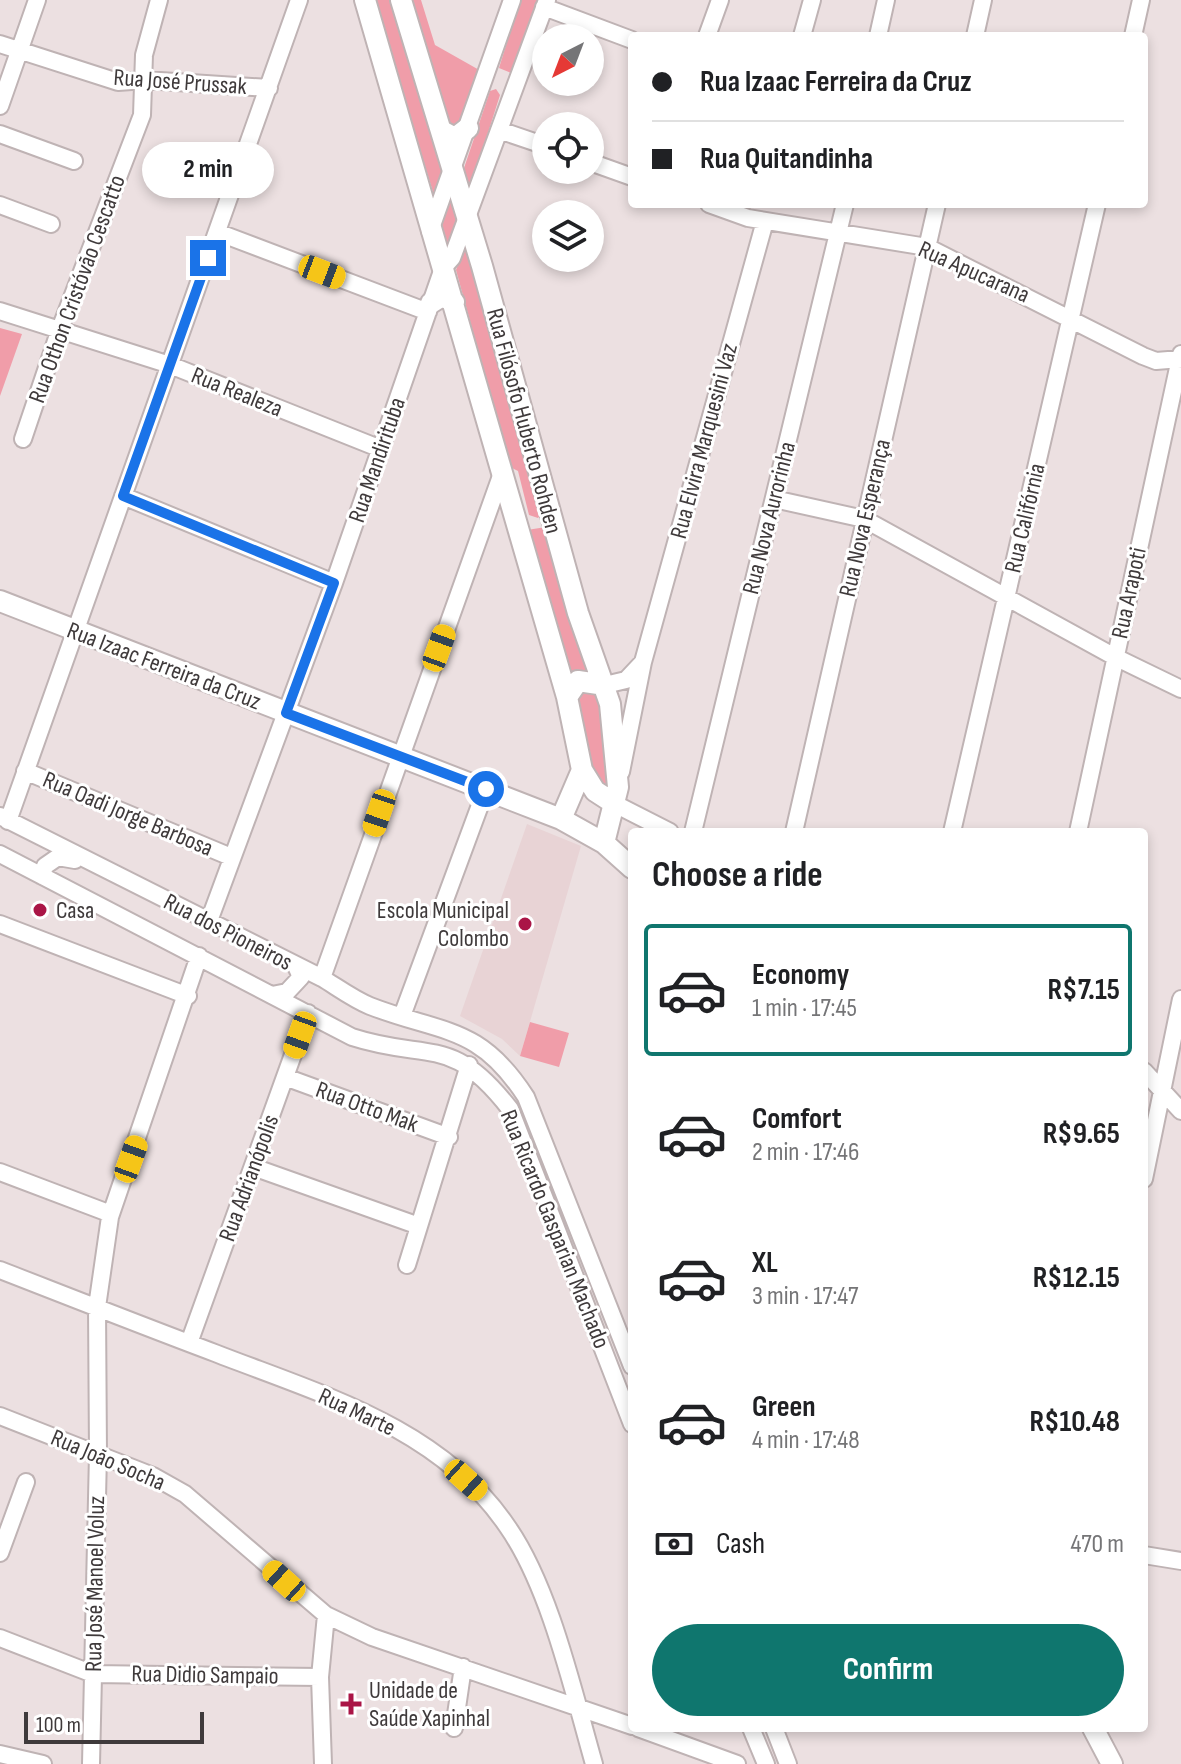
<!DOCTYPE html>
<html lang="en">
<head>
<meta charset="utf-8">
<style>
	body { margin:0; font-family:"Sofia Sans Condensed",sans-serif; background:#f6f6f6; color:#202124; height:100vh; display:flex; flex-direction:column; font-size:30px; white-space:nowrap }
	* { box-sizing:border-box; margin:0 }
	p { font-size:26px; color:#757577 }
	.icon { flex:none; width:44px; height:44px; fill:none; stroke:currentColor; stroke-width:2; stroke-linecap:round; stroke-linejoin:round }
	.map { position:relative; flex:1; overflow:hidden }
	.sheet { position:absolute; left:628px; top:828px; width:520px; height:904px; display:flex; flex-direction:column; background:#fff; border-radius:8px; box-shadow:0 4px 12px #0003 }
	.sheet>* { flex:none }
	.top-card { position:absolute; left:628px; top:32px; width:520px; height:176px; border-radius:8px; box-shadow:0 4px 12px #0003; display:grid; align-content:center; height:176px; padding:0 24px; background:#fff }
	.needle { width:52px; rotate:222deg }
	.fabs { position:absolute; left:532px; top:24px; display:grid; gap:16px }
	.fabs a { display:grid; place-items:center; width:72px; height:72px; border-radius:50%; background:#fff; box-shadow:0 4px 12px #0003; font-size:40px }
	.scale { position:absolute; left:24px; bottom:20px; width:180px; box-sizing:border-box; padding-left:8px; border:4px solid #3f3a3b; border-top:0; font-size:22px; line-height:28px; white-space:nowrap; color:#3f3a3b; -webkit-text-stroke:6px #fff; paint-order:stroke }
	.end { position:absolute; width:36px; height:36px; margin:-18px; border:10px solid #1a73e8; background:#fff; box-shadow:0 0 0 4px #fff }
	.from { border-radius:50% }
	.bubble { position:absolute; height:56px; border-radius:28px; background:#fff; box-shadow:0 4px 12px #0003; font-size:26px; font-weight:700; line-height:56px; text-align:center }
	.car { position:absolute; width:24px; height:48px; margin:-24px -12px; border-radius:10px; box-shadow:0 0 6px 2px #0007; background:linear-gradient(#f5c518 24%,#345 0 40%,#f5c518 0 76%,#345 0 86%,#f5c518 0) }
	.top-card b { display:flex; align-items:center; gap:28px; height:76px; font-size:30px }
	.top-card b+b { border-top:2px solid #e0e0e0 }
	.top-card i { width:20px; height:20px; background:#202124 }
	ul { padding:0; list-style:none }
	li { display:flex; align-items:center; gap:24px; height:132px; margin:0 16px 12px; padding:0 8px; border:4px solid transparent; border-radius:8px }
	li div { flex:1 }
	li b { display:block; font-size:30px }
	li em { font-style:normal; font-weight:700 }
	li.selected { border-color:#0f766e }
	li>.icon { width:72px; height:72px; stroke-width:1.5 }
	h2 { padding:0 24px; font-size:36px; line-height:96px }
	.pay { display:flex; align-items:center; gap:20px; height:88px; padding:0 24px; font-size:30px }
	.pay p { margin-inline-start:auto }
	.action { display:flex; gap:16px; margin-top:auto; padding:16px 24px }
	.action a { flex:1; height:92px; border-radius:48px; background:#0f766e; color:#fff; font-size:32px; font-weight:700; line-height:92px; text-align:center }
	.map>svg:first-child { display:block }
	.built { fill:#e8d3d5 }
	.green { fill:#f09da9 }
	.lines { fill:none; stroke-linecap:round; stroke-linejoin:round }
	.minor-casing { stroke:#bfb3b4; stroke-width:20 }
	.major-casing { stroke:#bfb3b4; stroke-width:24 }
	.minor { stroke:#fff; stroke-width:16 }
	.major { stroke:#fff; stroke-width:20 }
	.route { stroke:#1a73e8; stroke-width:10 }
	.poi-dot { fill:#aa1546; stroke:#fff; stroke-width:3 }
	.labels { text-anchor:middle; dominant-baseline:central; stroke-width:6; stroke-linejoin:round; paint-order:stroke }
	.street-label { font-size:24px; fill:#3f3a3b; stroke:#fff }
	.poi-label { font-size:24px; fill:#3f3a3b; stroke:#fff; text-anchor:start }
</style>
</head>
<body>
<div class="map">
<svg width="1181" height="1764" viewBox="0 0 1181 1764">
	<rect width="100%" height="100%" fill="#ece0e1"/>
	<path class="built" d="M527 824 581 846 520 1056 502 1039 460 1016Z"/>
	<path class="green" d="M374 0H393L448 176 436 202Z
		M411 0H421L435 45 481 71 462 124 451 130Z
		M520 0H543L511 73 499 68Z
		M496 89 500 95 469 193 463 171 490 91Z
		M453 196 460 220 449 247 441 225Z
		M467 241 542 513 538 518 529 515 518 471 510 467 456 270Z
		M0 328 22 334 0 396Z
		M546 527 594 668 569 677 527 530Z
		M580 690 599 693 607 731 608 792 596 790 574 698Z
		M530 1022 569 1033 559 1067 520 1056Z"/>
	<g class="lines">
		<g class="minor-casing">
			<path id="minor" d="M544 7 632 40
				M707 36 720 0
				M802 36 812 0
				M878 36 886 0
				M975 36 983 0
				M1133 36 1141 0
				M0 44 118 82 145 80 269 88
				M0 106 37 0
				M499 130 546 146
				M0 134 74 161
				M590 162 632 177
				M709 204 748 218 927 247 1143 356 1156 361 1181 359
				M0 205 51 224
				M430 231 512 0
				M217 232 428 312
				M0 311 170 365 381 449
				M23 439 60 329 142 115 144 55 159 0
				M123 496 334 583
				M774 499 864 519 1115 657 1181 689
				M605 685 626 680 642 663
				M25 771 231 857
				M621 772 643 662 765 221
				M615 804 670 832
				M0 816 322 978C337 987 353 999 370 1006 442 1034 479 1024 526 1097L632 1366
				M8 821 299 0
				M693 832 845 204
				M794 832 937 204
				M952 832 1097 204
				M1078 832 1181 354
				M0 854 352 1037C429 1062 451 1033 510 1109L632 1424
				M42 876 45 866 58 857 75 860
				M209 921 334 583 443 268 452 258 547 0
				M0 924 188 996
				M322 978 501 476
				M272 995 287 992 301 977 296 966
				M402 1016 486 789
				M1144 1071 1181 1111
				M285 1077 449 1137
				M253 1167 419 1226
				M0 1172 111 1214
				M1144 1179 1181 999
				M407 1265 469 1065
				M0 1270C72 1298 143 1326 215 1353 320 1394 440 1427 507 1526 550 1587 573 1691 594 1764
				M189 1343 308 1013
				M0 1416 153 1476 185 1494 326 1615 372 1637 632 1726
				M0 1553 26 1482
				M1144 1555 1181 1561
				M0 1638 93 1674 320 1677
				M454 1728 463 1667
				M638 1728 737 1764
				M751 1728 766 1764
				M774 1728 788 1764
				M0 1754 43 1764
				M91 1764 98 1454 97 1307 110 1217 199 956
				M323 1764 320 1677 326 1615"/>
		</g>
		<g class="major-casing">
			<path id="major" d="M365 0 567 697 582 770 561 819
				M401 0 482 266 578 613 610 704 618 787 604 843
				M442 131 455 138 468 128
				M431 303 442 296 454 302
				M0 601 561 819 604 843 632 868
				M567 697 578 681 605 685
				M582 770 595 791 615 804
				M1093 1728 1112 1764"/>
		</g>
		<use href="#minor" class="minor"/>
		<use href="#major" class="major"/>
	</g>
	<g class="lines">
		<path class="route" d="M208 258 123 496 334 583 286 713 486 789"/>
	</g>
	<g class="poi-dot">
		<circle cx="40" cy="910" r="8"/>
		<circle cx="525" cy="924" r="8"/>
		<path d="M347 1692h8v8h8v8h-8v8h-8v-8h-8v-8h8z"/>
	</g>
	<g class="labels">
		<g class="street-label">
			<text transform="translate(180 82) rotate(4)">Rua José Prussak</text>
			<text transform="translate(974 272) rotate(24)">Rua Apucarana</text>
			<text transform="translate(77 289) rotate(-70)">Rua Othon Cristóvão Cescatto</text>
			<text transform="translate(237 392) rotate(22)">Rua Realeza</text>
			<text transform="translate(524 421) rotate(75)">Rua Filósofo Huberto Rohden</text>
			<text transform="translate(704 441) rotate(-75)">Rua Elvira Marquesini Vaz</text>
			<text transform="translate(377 460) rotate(-71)">Rua Mandirituba</text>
			<text transform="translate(769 518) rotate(-76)">Rua Nova Aurorinha</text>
			<text transform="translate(865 518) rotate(-77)">Rua Nova Esperança</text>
			<text transform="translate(1025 518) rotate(-77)">Rua Califórnia</text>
			<text transform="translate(1129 593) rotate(-78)">Rua Arapoti</text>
			<text transform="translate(164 666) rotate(21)">Rua Izaac Ferreira da Cruz</text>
			<text transform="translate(128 814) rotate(23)">Rua Oadi Jorge Barbosa</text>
			<text transform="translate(228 932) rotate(27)">Rua dos Pioneiros</text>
			<text transform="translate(367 1107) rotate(20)">Rua Otto Mak</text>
			<text transform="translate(249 1178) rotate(-70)">Rua Adrianópolis</text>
			<text transform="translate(555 1229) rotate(68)">Rua Ricardo Gasparian Machado</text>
			<text transform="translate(357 1412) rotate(25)">Rua Marte</text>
			<text transform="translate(108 1460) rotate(23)">Rua João Socha</text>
			<text transform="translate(95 1584) rotate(-89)">Rua José Manoel Voluz</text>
			<text transform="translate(205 1675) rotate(1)">Rua Didio Sampaio</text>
		</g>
		<g class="poi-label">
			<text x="56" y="910">Casa</text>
			<text x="509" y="910" text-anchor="end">Escola Municipal<tspan x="509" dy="28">Colombo</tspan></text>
			<text x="369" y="1690">Unidade de<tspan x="369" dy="28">Saúde Xapinhal</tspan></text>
		</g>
	</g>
</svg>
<div class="fabs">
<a><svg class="needle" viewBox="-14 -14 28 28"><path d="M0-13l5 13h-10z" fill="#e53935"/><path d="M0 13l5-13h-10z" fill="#757577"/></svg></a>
<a><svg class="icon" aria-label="locate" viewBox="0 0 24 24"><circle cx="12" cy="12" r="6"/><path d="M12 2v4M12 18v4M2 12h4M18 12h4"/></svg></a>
<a><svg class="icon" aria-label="layers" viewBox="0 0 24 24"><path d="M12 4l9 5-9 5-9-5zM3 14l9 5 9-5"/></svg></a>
</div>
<div class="scale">100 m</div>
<i class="end from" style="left:486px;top:789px"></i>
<i class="end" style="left:208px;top:258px"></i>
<div class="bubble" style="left:142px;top:142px;width:132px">2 min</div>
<i class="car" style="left:322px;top:272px;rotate:111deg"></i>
<i class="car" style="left:439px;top:648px;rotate:20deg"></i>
<i class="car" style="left:379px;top:813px;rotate:199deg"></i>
<i class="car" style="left:300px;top:1035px;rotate:200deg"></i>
<i class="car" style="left:131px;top:1159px;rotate:20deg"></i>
<i class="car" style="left:466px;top:1480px;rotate:132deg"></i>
<i class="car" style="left:284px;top:1581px;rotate:312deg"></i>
<div class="top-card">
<b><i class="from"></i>Rua Izaac Ferreira da Cruz</b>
<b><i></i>Rua Quitandinha</b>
</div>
<section class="sheet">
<h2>Choose a ride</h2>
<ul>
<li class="selected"><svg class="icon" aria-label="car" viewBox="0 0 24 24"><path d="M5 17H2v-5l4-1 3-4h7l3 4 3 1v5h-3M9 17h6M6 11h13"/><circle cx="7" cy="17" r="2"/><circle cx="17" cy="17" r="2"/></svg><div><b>Economy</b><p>1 min · 17:45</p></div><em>R$7.15</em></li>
<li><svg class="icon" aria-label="car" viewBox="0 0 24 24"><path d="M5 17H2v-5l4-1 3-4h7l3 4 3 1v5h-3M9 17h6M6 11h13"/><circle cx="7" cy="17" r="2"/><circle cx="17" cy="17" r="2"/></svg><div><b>Comfort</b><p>2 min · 17:46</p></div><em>R$9.65</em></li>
<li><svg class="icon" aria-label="car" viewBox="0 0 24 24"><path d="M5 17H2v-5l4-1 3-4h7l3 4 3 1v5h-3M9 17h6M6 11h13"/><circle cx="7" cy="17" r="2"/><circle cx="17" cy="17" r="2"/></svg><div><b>XL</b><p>3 min · 17:47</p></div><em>R$12.15</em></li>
<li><svg class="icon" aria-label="car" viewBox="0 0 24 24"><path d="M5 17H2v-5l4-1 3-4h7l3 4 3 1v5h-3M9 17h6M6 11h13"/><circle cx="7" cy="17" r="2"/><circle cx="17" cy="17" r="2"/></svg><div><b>Green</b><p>4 min · 17:48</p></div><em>R$10.48</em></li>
</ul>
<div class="pay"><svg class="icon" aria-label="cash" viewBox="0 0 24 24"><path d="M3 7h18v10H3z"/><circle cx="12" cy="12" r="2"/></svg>Cash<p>470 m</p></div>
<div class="action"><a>Confirm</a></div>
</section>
</div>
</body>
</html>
